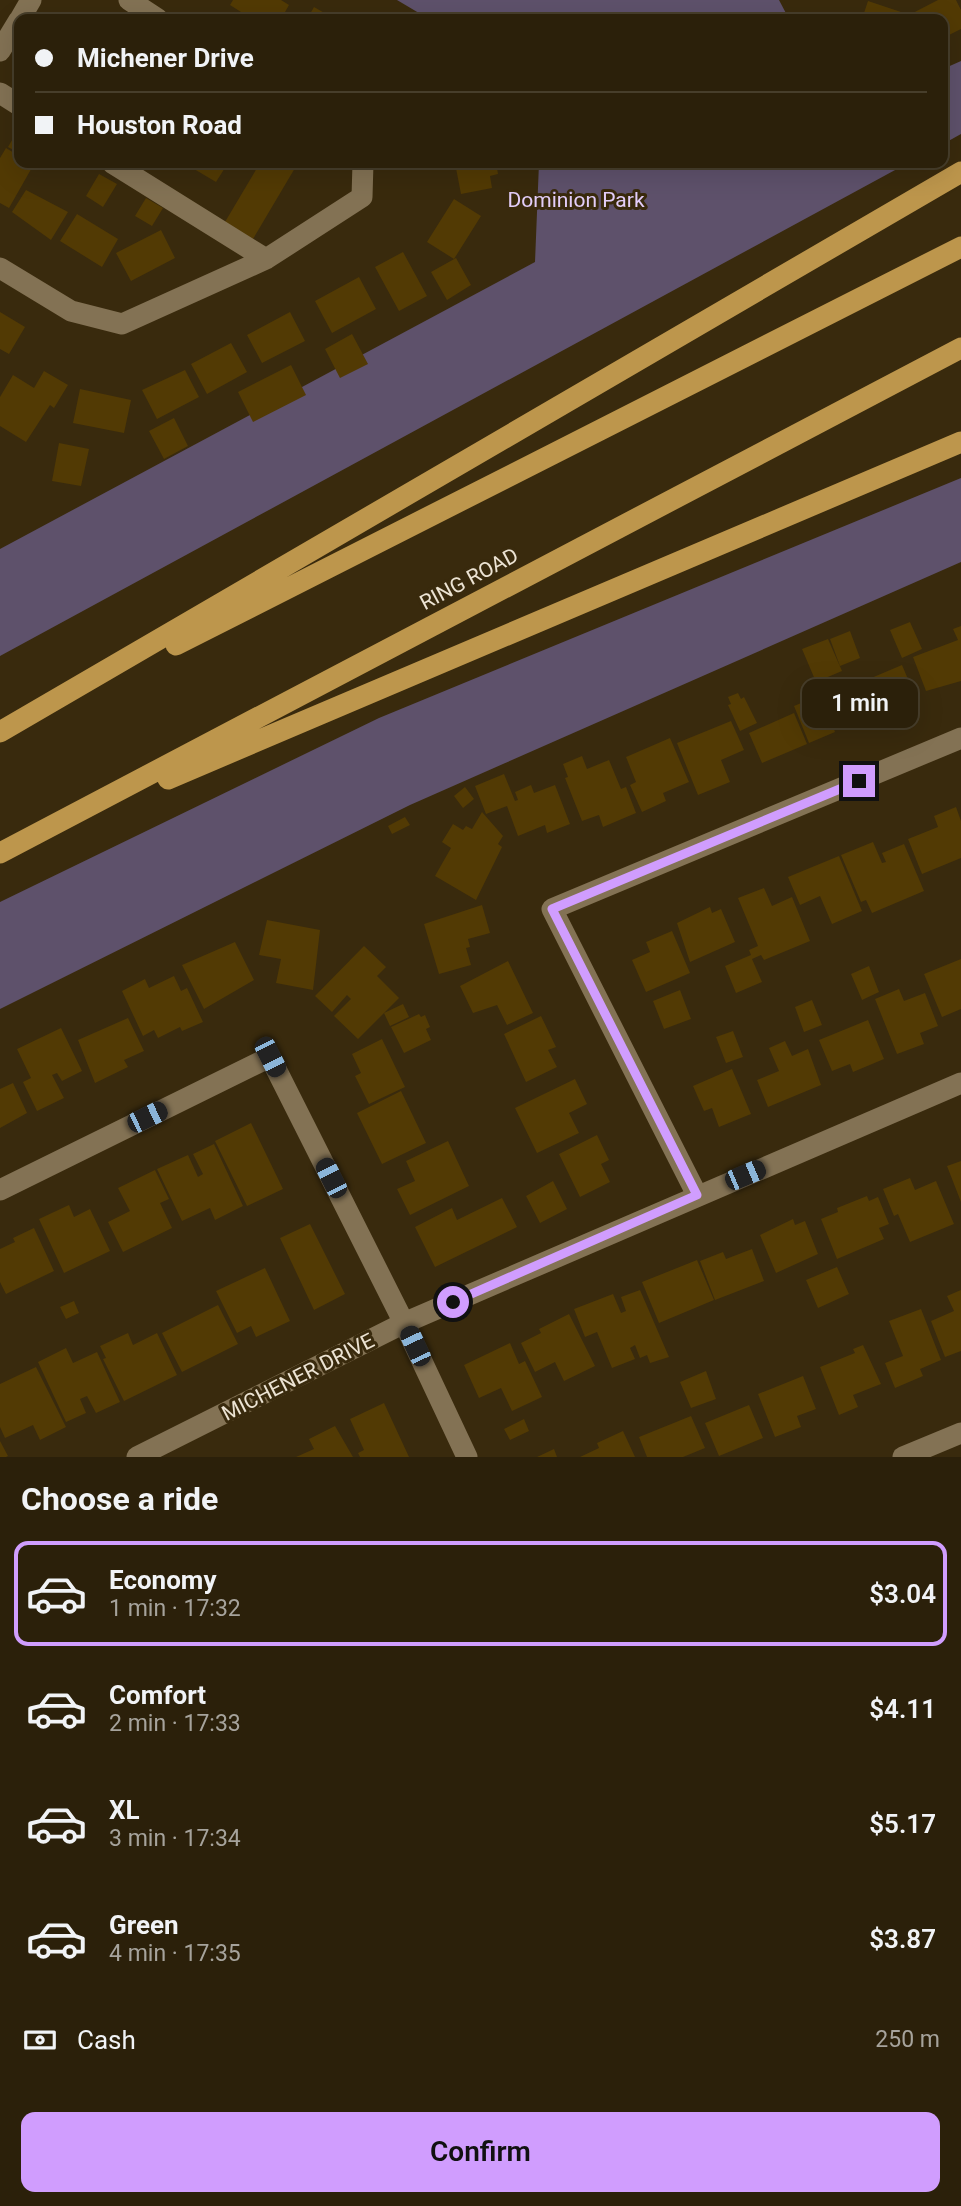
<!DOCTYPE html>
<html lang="en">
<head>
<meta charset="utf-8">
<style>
	body { margin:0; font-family:Roboto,sans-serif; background:#372d18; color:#f1f3f6; height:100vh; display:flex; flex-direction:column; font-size:26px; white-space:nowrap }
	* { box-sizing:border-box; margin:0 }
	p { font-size:23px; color:#a6a39c }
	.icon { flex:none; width:38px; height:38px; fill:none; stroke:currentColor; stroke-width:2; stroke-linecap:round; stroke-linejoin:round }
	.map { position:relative; height:1457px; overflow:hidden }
	.side { display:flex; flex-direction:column; background:#2b200a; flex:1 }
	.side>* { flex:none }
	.hud { position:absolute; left:14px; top:14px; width:934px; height:154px; border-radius:14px; box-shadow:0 7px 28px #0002,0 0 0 2px #473e2b; display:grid; align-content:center; height:154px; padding:0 21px; background:#2b200a }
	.end { position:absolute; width:32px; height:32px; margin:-16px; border:9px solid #d09dfe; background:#111; box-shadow:0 0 0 4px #111 }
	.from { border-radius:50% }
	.bubble { position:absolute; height:49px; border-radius:14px; background:#2b200a; box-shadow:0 7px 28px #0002,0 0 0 2px #473e2b; font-size:23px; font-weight:600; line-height:49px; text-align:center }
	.car { position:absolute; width:21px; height:42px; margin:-21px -10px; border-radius:9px; box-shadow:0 0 5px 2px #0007; background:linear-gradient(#222 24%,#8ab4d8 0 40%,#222 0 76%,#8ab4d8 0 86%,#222 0) }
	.hud b { display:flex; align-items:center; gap:24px; height:66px; font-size:26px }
	.hud b+b { border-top:2px solid #473e2b }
	.hud i { width:18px; height:18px; background:#f1f3f6 }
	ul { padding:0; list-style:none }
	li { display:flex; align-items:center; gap:21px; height:105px; margin:0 14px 10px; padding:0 7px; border:4px solid transparent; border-radius:14px }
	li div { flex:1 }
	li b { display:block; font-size:26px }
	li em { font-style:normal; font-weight:600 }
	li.active { border-color:#d09dfe }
	li>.icon { width:63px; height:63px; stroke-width:1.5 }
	h2 { padding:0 21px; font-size:32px; line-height:84px }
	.pay { display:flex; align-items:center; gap:18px; height:77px; padding:0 21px; font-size:26px }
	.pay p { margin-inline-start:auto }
	.action { display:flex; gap:14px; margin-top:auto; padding:14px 21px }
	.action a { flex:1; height:80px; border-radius:14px; background:#d09dfe; color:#111; font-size:28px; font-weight:600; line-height:80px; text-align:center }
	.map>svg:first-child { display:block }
	.green { fill:#5e516b }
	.building { fill:#523a04 }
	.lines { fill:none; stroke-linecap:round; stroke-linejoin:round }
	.minor { stroke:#837254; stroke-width:21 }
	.highway { stroke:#bd964c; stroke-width:21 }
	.route { stroke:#d09dfe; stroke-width:9 }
	.labels { text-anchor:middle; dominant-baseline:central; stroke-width:6; stroke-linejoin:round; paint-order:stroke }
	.park-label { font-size:21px; fill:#e3cef9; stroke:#392a0d }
	.street-label { font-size:21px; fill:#ece3d3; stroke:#392a0d }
</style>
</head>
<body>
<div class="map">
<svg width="961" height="1457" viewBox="0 0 961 1457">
	<rect width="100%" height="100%" fill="#392a0d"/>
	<path class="green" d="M397 0H779L789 19H429Z
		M961 61V134L943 144V69Z
		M539 163H908L0 656V549L535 262Z
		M961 478V562L410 805 0 1009V902L379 718Z"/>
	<path class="building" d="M233 0H281L289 5 281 19H252L230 5Z
		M938 0H956L961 10V29L943 38V19H908L907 16Z
		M868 1 901 12 899 19H862Z
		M314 7 335 19H307Z
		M19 128V153L8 147Z
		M6 148 19 156V163L34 164 9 208 0 203V158Z
		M191 163H228L216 182 189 166Z
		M260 163H286L295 168 253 239 225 222Z
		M455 163H496L498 174 490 176 492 188 461 194Z
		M99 174 117 184 103 207 86 196Z
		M26 190 68 212 51 240 12 212Z
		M146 198 163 208 152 226 135 216Z
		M454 199 481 216 454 259 427 242Z
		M77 214 118 239 102 267 60 241Z
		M161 230 175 258 131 281 116 253Z
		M403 252 427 296 399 311 375 267Z
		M456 258 471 285 447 300 431 272Z
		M359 277 376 309 332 333 315 301Z
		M0 312 25 327 9 354 0 349Z
		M290 312 305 341 262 363 247 335Z
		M352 334 368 364 340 378 325 349Z
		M231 343 247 372 207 394 191 364Z
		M291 365 306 395 253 422 238 392Z
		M185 370 199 397 157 419 142 390Z
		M44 371 68 385 54 408 50 405 26 442 0 426V397L13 375 34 388Z
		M80 389 131 400 124 433 73 423Z
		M174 418 188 446 164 459 149 431Z
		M59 443 89 449 81 486 52 481Z
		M910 622 922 649 902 658 890 630Z
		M961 626V681L926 691 913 657 958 640 953 629Z
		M850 631 860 658 840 666 830 639Z
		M828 639 842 671 816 682 802 649Z
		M902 665 916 698 872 718 857 684Z
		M839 687 851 717 832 724 835 732 809 743 794 706Z
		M738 693 741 699 744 697 757 723 740 731 728 705 731 704 728 697Z
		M794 713 807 744 762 763 749 733Z
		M731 721 744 750 721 760 730 782 698 795 677 743Z
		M670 738 689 782 663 793 666 801 642 812 630 785 636 782 626 757Z
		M582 756 587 769 609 760 621 789 626 787 636 813 603 827 599 815 582 821 565 778 568 777 563 764Z
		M504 774 515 801 518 800 515 792 531 785 534 793 555 785 570 824 547 833 545 825 518 836 507 806 486 814 475 786Z
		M465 787 474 799 463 808 454 796Z
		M956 807 961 821V858L922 874 908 839 938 827 934 816Z
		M482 812 503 836 498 844 502 847 476 900 435 876 451 848 442 842 453 824 463 830 466 826 472 829Z
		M405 817 410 825 392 834 388 826Z
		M873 842 882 863 886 862 882 853 904 844 924 891 872 913 866 900 861 902 841 855Z
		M839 856 862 911 832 924 820 896 800 905 788 877Z
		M764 888 772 906 792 897 810 941 764 960 761 955 752 959 762 982 736 993 725 966 751 955 749 950 758 946 738 898Z
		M482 905 490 933 468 939 470 947 466 948 471 965 439 974 424 924Z
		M710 907 712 913 721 909 735 942 690 962 677 923Z
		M267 920 320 930 313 990 276 983 281 959 259 955Z
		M672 931 690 973 646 992 632 960 650 952 646 942Z
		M235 942 254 980 204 1009 182 965Z
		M364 946 386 967 377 976 399 998 358 1039 334 1016 351 999 347 995 332 1012 315 996Z
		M961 959V1009L942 1017 924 974Z
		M508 961 533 1013 507 1025 497 1005 473 1013 460 986Z
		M869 966 879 992 862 1000 851 974Z
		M174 976 181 991 187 988 203 1022 182 1031 180 1027 158 1038 154 1030 143 1036 122 991 145 979 149 988Z
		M899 989 904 1001 925 993 938 1026 920 1033 924 1044 897 1054 875 999Z
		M680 990 691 1019 664 1029 653 1001Z
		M812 1000 822 1025 804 1032 795 1007Z
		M403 1004 409 1017 390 1026 384 1013Z
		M419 1014 421 1017 425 1015 430 1027 426 1029 431 1040 404 1053 391 1027Z
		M541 1016 556 1047 548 1050 557 1067 526 1082 504 1034Z
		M128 1018 144 1051 124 1060 128 1067 95 1083 78 1040Z
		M868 1020 884 1059 853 1072 850 1064 832 1071 819 1040Z
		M61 1028 82 1071 62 1081 57 1073 52 1075 64 1098 37 1111 23 1082 31 1078 17 1049Z
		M733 1031 743 1057 726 1063 716 1037Z
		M382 1039 405 1087 369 1104 355 1076 361 1073 352 1054Z
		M785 1041 792 1056 808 1049 821 1085 768 1107 757 1080 779 1071 769 1048Z
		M732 1069 751 1114 719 1127 712 1108 704 1111 693 1086Z
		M575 1079 587 1104 569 1113 579 1133 537 1153 515 1108Z
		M13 1083 27 1113 0 1128V1089Z
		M401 1091 426 1143 382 1164 357 1113Z
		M251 1123 283 1189 247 1206 215 1141Z
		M597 1135 609 1160 601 1164 610 1182 580 1197 559 1154Z
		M448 1141 469 1186 410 1215 397 1189 415 1181 406 1161Z
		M214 1144 243 1206 215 1220 210 1208 182 1221 157 1169 188 1155 198 1177 203 1174 193 1154Z
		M961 1161V1202L947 1166Z
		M155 1170 169 1199 160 1203 172 1228 123 1252 108 1222 130 1211 118 1188Z
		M910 1178 915 1190 936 1181 954 1224 910 1242 898 1214 894 1216 883 1189Z
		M553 1181 567 1209 540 1223 526 1196Z
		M867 1196 869 1201 878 1197 889 1224 879 1228 884 1239 837 1259 821 1219 838 1212 837 1208Z
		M502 1198 517 1227 435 1267 415 1227 452 1208 457 1220Z
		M69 1205 74 1217 90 1209 110 1251 64 1273 39 1219Z
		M793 1219 795 1225 805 1221 818 1254 776 1273 760 1235Z
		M310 1224 345 1294 314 1310 280 1238Z
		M34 1228 54 1271 6 1294 0 1282V1249L15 1242 13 1238Z
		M752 1249 764 1281 715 1300 700 1261 723 1252 726 1259Z
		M697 1260 714 1300 659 1323 642 1282Z
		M837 1267 849 1294 818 1308 806 1280Z
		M265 1268 290 1321 256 1337 251 1326 237 1333 216 1291Z
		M640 1290 669 1357 650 1363 647 1355 640 1358 635 1345 630 1348 635 1359 612 1368 597 1332 585 1337 574 1309 613 1294 621 1313 626 1311 621 1297Z
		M961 1290V1351L945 1357 931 1321 954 1311 947 1296Z
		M74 1301 79 1313 66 1319 60 1307Z
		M218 1305 238 1344 182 1372 162 1333Z
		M921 1309 941 1360 920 1369 923 1376 895 1388 885 1363 903 1356 889 1321Z
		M569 1314 595 1366 564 1381 555 1362 535 1372 521 1343 541 1333 539 1329Z
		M128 1333 133 1345 157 1333 177 1375 124 1401 103 1359 106 1358 100 1346Z
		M510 1343 519 1364 525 1361 542 1397 512 1411 501 1388 479 1398 464 1365Z
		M863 1345 881 1384 853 1395 858 1407 839 1415 820 1367 855 1353 853 1349Z
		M66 1348 73 1363 97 1352 120 1402 96 1413 87 1396 80 1399 86 1413 66 1422 38 1362Z
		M36 1367 66 1427 40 1440 33 1425 5 1438 0 1427V1384Z
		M706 1371 716 1399 691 1408 680 1382Z
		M803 1376 816 1409 797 1416 801 1427 775 1437 758 1394Z
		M384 1403 409 1457H360L358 1453 364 1450 350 1419Z
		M749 1405 763 1438 719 1456 705 1423Z
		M691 1416 705 1448 683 1457H647L639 1437Z
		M524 1419 529 1431 510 1440 504 1429Z
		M335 1426 353 1457H296L314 1449 309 1439Z
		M623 1431 635 1457H580L599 1448 597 1443Z
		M0 1441 8 1456 6 1457H0Z
		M554 1449 557 1457H537Z"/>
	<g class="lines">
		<path class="minor" d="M129 0 158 19
			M20 19 31 0
			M0 51 19 20
			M0 93 19 105
			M112 163 266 259
			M0 268 71 311 122 324 266 259 362 197 363 163
			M0 1190 270 1057 404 1323 467 1457
			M697 1195 552 909 961 738
			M137 1457 404 1323 961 1083
			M903 1457 961 1433"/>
		<path class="highway" d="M176 645 961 247
			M0 732 961 172
			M168 779 961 442
			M0 853 961 348"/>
	</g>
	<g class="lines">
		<path class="route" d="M453 1302 697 1195 552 909 859 781"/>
	</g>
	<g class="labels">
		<g class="park-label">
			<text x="576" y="200">Dominion Park</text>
		</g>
		<g class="street-label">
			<text transform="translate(469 579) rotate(-28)">RING ROAD</text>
			<text transform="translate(298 1377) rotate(-27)">MICHENER DRIVE</text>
		</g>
	</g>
</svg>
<i class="end from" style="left:453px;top:1302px"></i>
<i class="end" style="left:859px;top:781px"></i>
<div class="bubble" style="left:802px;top:679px;width:116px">1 min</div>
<i class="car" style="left:270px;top:1057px;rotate:153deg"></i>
<i class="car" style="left:147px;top:1117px;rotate:64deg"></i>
<i class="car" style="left:745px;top:1175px;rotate:67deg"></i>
<i class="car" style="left:331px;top:1178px;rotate:333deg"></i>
<i class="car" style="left:415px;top:1346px;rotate:335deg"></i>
<div class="hud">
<b><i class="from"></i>Michener Drive</b>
<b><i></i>Houston Road</b>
</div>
</div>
<section class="side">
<h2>Choose a ride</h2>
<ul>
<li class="active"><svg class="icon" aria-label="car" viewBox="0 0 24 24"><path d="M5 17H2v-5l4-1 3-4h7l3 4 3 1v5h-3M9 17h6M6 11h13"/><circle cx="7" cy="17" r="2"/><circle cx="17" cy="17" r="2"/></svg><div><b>Economy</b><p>1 min · 17:32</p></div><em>$3.04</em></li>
<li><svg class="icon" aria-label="car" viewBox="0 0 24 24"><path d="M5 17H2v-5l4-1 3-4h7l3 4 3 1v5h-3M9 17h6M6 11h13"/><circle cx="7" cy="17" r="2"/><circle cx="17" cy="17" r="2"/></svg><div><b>Comfort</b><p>2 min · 17:33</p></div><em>$4.11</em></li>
<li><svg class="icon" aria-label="car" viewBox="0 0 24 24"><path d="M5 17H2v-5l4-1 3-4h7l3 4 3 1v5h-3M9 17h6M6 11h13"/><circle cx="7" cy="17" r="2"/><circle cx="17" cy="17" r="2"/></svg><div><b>XL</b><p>3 min · 17:34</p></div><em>$5.17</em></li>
<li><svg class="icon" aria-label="car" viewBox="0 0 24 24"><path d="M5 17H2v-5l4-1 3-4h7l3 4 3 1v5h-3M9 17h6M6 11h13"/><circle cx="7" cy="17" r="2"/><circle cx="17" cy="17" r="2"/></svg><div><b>Green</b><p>4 min · 17:35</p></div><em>$3.87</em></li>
</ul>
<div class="pay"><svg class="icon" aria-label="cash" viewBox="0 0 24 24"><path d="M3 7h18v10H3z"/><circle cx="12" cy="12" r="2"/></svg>Cash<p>250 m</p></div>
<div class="action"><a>Confirm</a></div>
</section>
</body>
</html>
